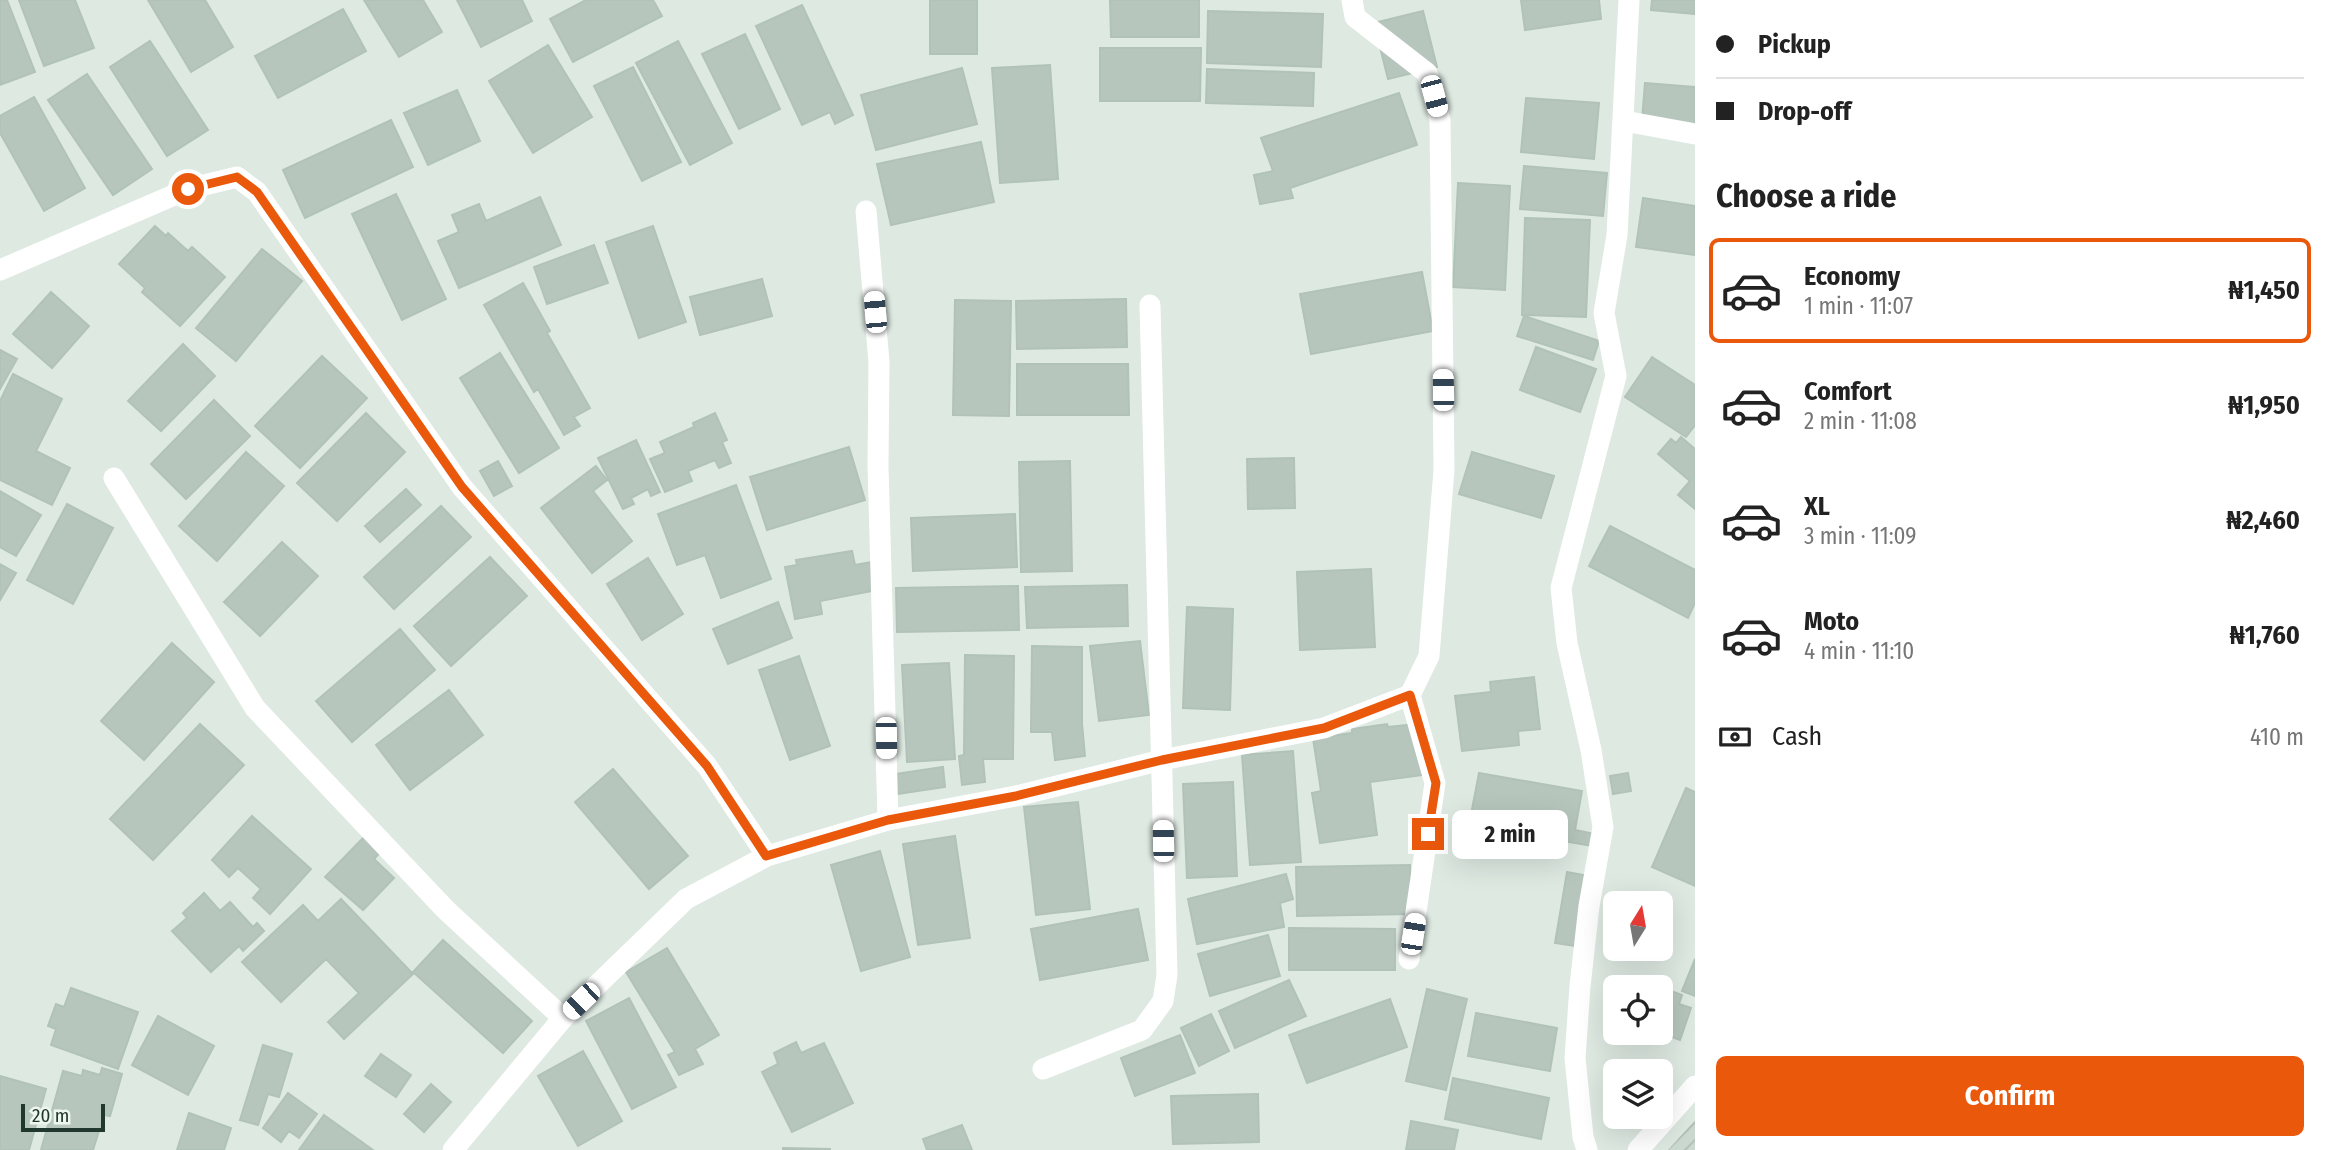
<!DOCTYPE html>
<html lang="en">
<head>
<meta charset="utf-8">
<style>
	body { margin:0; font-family:"Fira Sans Condensed",sans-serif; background:#f2f2f2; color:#222; height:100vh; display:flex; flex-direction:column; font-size:26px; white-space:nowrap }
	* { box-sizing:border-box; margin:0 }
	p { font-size:23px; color:#767676 }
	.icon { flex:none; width:38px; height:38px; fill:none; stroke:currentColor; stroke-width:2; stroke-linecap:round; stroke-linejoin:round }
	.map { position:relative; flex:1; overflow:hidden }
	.sheet { display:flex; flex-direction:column; background:#fff; width:630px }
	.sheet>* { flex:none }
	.hud { display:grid; align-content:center; height:154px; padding:0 21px; background:#fff }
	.needle { width:46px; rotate:11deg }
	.fabs { position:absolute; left:1603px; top:891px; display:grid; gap:14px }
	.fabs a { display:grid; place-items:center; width:70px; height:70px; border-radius:10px; background:#fff; box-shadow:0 7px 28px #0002; font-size:35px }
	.scale { position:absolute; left:21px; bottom:18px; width:84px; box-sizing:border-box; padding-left:7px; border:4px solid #20382d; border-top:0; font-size:19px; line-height:24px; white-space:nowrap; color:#20382d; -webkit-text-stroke:5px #eef6f0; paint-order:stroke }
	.end { position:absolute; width:32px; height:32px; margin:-16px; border:9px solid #ea580c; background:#fff; box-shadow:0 0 0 4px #fff }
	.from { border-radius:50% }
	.bubble { position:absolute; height:49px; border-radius:10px; background:#fff; box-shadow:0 7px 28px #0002; font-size:23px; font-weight:700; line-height:49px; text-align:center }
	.car { position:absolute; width:21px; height:42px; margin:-21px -10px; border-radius:9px; box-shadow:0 0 5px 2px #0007; background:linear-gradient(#fff 24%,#345 0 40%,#fff 0 76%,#345 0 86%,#fff 0) }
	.hud b { display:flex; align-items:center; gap:24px; height:66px; font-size:26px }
	.hud b+b { border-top:2px solid #e0e0e0 }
	.hud i { width:18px; height:18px; background:#222 }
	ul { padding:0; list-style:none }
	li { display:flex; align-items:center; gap:21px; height:105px; margin:0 14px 10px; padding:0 7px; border:4px solid transparent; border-radius:10px }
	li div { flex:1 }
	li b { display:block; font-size:26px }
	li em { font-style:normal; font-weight:700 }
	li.current { border-color:#ea580c }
	li>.icon { width:63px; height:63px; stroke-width:1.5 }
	h2 { padding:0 21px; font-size:32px; line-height:84px }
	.pay { display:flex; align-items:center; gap:18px; height:77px; padding:0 21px; font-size:26px }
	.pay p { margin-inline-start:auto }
	.button { display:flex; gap:14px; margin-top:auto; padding:14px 21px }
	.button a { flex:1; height:80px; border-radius:10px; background:#ea580c; color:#fff; font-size:28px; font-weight:700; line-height:80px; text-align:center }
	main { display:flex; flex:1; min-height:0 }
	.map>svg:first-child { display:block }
	.industrial { fill:url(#industrial-furrows) }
	.building { fill:#b6c6bd; stroke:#b1c2b8; stroke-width:2 }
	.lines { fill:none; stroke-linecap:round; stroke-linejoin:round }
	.street { stroke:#fff; stroke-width:21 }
	.route { stroke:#ea580c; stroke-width:9 }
</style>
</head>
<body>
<main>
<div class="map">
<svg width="1695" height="1150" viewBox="0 0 1695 1150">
	<defs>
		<pattern id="industrial-furrows" width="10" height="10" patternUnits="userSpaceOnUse" patternTransform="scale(1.75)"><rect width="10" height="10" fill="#ccd9d1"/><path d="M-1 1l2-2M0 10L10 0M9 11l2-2" fill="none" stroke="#afbbb4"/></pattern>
	</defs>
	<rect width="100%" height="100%" fill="#dee9e2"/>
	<path class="industrial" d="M1695 1120V1150H1668Z"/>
	<path class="building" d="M0 0H7L35 72 0 85Z
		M19 0H75L94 48 44 66Z
		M148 0H205L233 47 191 72Z
		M364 0H423L442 32 399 57Z
		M457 0H522L532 21 481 47Z
		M586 0H653L662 16 573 62 550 19Z
		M930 0H977V54H930Z
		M1110 0H1199V37H1111Z
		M1521 0H1599L1601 19 1525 30Z
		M1652 0H1695V14L1651 10Z
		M802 5 853 115 835 124 830 112 802 125 756 26Z
		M343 9 366 51 278 98 255 56Z
		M1208 11 1323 14 1321 67 1207 63Z
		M1423 11 1437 67 1388 79 1374 23Z
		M745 34 780 109 739 129 702 54Z
		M150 41 208 130 167 156 110 67Z
		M678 41 732 143 690 165 636 63Z
		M548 45 592 117 533 153 489 81Z
		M1100 48H1201L1200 101H1100Z
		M1050 65 1058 179 1000 183 992 68Z
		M633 67 681 162 642 181 594 86Z
		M962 68 977 124 876 150 861 95Z
		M1207 69 1314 73 1313 106 1206 103Z
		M87 74 152 169 113 195 48 100Z
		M1645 83 1695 87V124L1642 120Z
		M457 90 480 141 428 165 404 113Z
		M1399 93 1417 145 1290 188 1293 198 1260 204 1254 175 1273 171 1261 138Z
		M34 97 85 188 44 211 0 133V116Z
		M1526 98 1599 103 1594 159 1521 152Z
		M391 120 413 167 305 218 283 170Z
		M981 142 994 202 891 225 877 164Z
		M1524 166 1607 173 1603 216 1520 209Z
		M1458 183 1510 186 1505 290 1453 287Z
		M396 194 446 299 402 320 352 214Z
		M540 197 561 245 459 288 438 241 459 232 452 215 479 204 486 221Z
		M1643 198 1695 206V255L1636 247Z
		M1525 218 1590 220 1586 317 1522 315Z
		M155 226 166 236 168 233 188 251 192 247 225 277 180 326 142 292 145 288 119 264Z
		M653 226 686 322 639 338 606 242Z
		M594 245 608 283 547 304 534 267Z
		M262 249 302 281 236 361 196 328Z
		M1422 272 1433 331 1311 354 1300 294Z
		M762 279 772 316 700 335 690 297Z
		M523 283 550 331 547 333 590 408 574 417 580 426 564 435 538 389 534 392 484 305Z
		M51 292 89 326 52 368 13 334Z
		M1126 299 1127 347 1017 349 1016 301Z
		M955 300 1011 301 1009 416 953 415Z
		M1524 316 1599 341 1593 360 1517 336Z
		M183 344 215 376 161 431 128 401Z
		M1536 347 1596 369 1580 412 1520 390Z
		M0 350 17 359 0 389Z
		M500 353 559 448 519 473 460 378Z
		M322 356 367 398 300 468 255 426Z
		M1652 357 1695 385V425L1686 437 1625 397Z
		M1017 364H1128L1129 415H1017Z
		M13 374 62 399 36 451 70 468 52 505 0 480V401Z
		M214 400 250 436 186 499 151 464Z
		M366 413 405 452 337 521 297 483Z
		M715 413 727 440 722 442 731 463 719 468 715 460 688 471 692 481 665 492 650 459 665 453 660 442 694 427 693 423Z
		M1681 437 1695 449V509L1678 495 1690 481 1658 454 1671 439 1676 443Z
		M636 440 660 492 651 496 648 489 631 498 634 504 623 509 598 458Z
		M849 447 865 500 767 530 750 477Z
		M246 452 284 486 217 561 179 526Z
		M1472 452 1554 476 1541 518 1459 494Z
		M1294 458 1295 508 1248 509 1247 459Z
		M498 461 512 486 494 496 480 471Z
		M1070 461 1072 571 1021 572 1019 462Z
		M596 466 607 480 593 491 632 541 592 573 541 508Z
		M736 485 771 579 721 598 705 555 677 565 658 514Z
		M406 489 421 505 380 542 365 526Z
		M0 491 41 515 16 556 0 547Z
		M67 504 113 528 73 604 27 580Z
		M441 506 471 537 394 609 364 577Z
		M1015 514 1017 567 913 571 911 518Z
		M1610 526 1695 570V603L1688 618 1589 566Z
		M282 542 318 576 260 636 224 602Z
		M852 551 855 565 872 562 877 590 820 601 822 614 795 619 785 567 797 565 796 560Z
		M490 557 527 596 451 666 414 626Z
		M648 558 683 614 642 640 607 584Z
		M0 564 16 573 0 600Z
		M1371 569 1375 647 1300 650 1297 572Z
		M1127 585 1128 626 1027 628 1025 587Z
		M1018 586 1019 630 897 632 896 588Z
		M778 602 792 638 728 664 713 629Z
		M1187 607 1233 609 1230 710 1183 708Z
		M400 629 435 670 352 742 316 701Z
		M1140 641 1149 715 1099 721 1090 646Z
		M172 643 214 682 144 760 101 721Z
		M1032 646 1082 647V724L1085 756 1055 760 1052 732H1031Z
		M965 655 1014 656 1013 759H983L985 782 962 785 959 756 964 755Z
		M799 656 830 746 790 760 759 670Z
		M949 663 955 759 907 762 902 665Z
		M1534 677 1540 729 1518 731 1519 745 1462 751 1455 696 1491 692 1490 682Z
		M449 690 483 735 410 790 376 745Z
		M200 724 244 765 153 860 110 819Z
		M1387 724 1388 727 1415 724 1423 775 1370 782 1377 835 1320 843 1312 793 1321 791 1313 738 1352 733V729Z
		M1293 751 1301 862 1250 865 1242 755Z
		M943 767 945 787 897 794 895 774Z
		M613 769 688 856 649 889 575 802Z
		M1479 773 1582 791 1575 830 1595 834 1593 846 1469 825Z
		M1628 773 1631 791 1613 794 1610 776Z
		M1233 782 1237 876 1187 878 1183 784Z
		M1686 788 1695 792V886L1652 867Z
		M1078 802 1090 909 1036 915 1024 807Z
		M252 816 311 869 270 914 253 898 261 889 238 868 229 877 212 860Z
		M368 833 384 848 374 859 394 878 363 910 325 877Z
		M955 836 970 938 918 945 903 844Z
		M880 851 910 957 861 971 831 865Z
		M1410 865 1411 914 1297 916 1296 867Z
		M1567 872 1589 876 1576 946 1555 943Z
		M1286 874 1293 899 1280 903 1284 927 1197 944 1188 899Z
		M204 893 220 911 230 902 253 927 257 923 264 931 243 951 239 946 211 972 172 931 187 918 183 913Z
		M341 899 413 974 344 1039 328 1022 359 993 326 959 281 1002 242 962 303 905 318 921Z
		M1138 909 1148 960 1040 980 1031 929Z
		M1289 928 1395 929V970H1289Z
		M1268 935 1280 976 1210 996 1198 954Z
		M443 940 532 1021 503 1053 413 972Z
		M667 948 719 1035 695 1049 703 1064 679 1075 668 1055 675 1052 626 972Z
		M1695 959V996L1682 991Z
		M1289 980 1306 1016 1235 1048 1219 1011Z
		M1661 987 1682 995 1679 1004 1691 1008 1680 1040 1658 1032H1661Z
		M71 988 138 1012 118 1069 51 1045 56 1029 48 1026 56 1004 64 1007Z
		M1427 989 1467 999 1446 1090 1406 1081Z
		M629 998 676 1087 632 1109 586 1021Z
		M1390 999 1407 1047 1307 1083 1289 1035Z
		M1476 1013 1557 1028 1550 1071 1468 1056Z
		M1211 1014 1229 1051 1199 1066 1181 1028Z
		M158 1016 214 1046 188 1095 132 1065Z
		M1180 1035 1195 1073 1135 1096 1121 1058Z
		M796 1042 801 1053 824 1043 853 1103 792 1132 762 1072 778 1064 774 1053Z
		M263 1045 292 1054 279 1097 268 1094 258 1125 240 1120Z
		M583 1051 622 1121 578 1146 538 1076Z
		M381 1054 411 1075 396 1097 365 1076Z
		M102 1068 122 1074 110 1116 104 1115 93 1150H41L63 1071 82 1076 83 1070 100 1075Z
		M0 1076 46 1089 29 1150H0Z
		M1453 1078 1549 1098 1541 1139 1445 1119Z
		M431 1084 451 1102 424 1132 404 1114Z
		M288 1093 317 1114 299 1138 289 1131 281 1142 263 1128Z
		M1258 1094 1259 1142 1173 1144 1171 1096Z
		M189 1113 231 1128 224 1150H177Z
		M324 1115 373 1150H299Z
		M1411 1121 1458 1130 1454 1150H1406Z
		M962 1125 972 1150H927L923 1139Z
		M783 1148 830 1149V1150H783Z"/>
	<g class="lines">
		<path class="street" d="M1624 121 1695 134
			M866 211 879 362 878 466 888 820
			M0 270 188 189 237 177 257 192 462 487 707 766 767 856
			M114 478 255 708 446 910 563 1018
			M1409 959 1435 783 1410 695
			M1043 1069 1142 1030 1163 1001 1167 975 1150 305
			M453 1150 563 1018 686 899 767 856 888 820 1016 796 1162 760 1324 728 1410 695 1429 656 1444 470 1440 120 1427 73 1355 17 1352 0
			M1587 1150 1583 1137 1575 1058 1580 986 1589 906 1603 827 1591 750 1567 643 1561 588 1616 376 1604 313 1617 235 1629 0
			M1638 1150 1695 1086"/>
	</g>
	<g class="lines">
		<path class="route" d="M188 189 237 177 257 192 462 487 707 766 766 856 888 820 1016 796 1162 760 1324 728 1410 695 1436 783 1428 834"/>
	</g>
</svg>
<div class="fabs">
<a><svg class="needle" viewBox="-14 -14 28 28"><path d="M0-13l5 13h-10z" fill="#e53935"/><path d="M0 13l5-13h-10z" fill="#767676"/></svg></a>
<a><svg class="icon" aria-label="locate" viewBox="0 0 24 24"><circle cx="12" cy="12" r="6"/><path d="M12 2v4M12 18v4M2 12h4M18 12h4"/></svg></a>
<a><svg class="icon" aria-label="layers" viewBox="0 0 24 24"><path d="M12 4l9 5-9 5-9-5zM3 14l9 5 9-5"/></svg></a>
</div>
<div class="scale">20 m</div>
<i class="end from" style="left:188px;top:189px"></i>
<i class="end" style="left:1428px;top:834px"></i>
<div class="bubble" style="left:1452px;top:810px;width:116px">2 min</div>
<i class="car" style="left:1434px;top:96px;rotate:165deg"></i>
<i class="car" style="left:875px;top:312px;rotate:355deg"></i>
<i class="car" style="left:1443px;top:390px;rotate:359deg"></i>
<i class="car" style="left:886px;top:738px;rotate:179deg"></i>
<i class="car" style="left:1163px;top:841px;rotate:359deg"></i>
<i class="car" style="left:1413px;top:934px;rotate:9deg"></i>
<i class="car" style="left:581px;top:1001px;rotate:226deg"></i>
</div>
<section class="sheet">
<div class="hud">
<b><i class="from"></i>Pickup</b>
<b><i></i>Drop-off</b>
</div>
<h2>Choose a ride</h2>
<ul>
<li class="current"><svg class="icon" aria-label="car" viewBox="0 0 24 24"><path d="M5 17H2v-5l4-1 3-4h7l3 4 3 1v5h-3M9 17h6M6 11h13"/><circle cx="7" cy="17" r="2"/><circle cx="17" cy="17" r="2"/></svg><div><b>Economy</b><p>1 min · 11:07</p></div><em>₦1,450</em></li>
<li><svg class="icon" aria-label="car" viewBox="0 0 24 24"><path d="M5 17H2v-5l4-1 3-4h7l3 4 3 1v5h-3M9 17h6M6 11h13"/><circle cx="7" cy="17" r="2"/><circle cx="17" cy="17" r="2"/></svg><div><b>Comfort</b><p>2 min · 11:08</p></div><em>₦1,950</em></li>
<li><svg class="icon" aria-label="car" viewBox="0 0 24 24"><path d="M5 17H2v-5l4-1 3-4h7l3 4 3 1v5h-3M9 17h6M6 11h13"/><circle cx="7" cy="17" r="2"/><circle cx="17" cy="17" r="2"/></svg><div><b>XL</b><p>3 min · 11:09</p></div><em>₦2,460</em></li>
<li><svg class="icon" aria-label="car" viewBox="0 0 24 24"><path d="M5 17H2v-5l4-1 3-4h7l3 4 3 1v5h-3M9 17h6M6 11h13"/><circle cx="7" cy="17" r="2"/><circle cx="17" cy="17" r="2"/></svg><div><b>Moto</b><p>4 min · 11:10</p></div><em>₦1,760</em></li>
</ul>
<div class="pay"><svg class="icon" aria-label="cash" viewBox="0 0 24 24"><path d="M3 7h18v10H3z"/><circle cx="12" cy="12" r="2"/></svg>Cash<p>410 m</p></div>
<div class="button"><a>Confirm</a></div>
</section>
</main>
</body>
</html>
